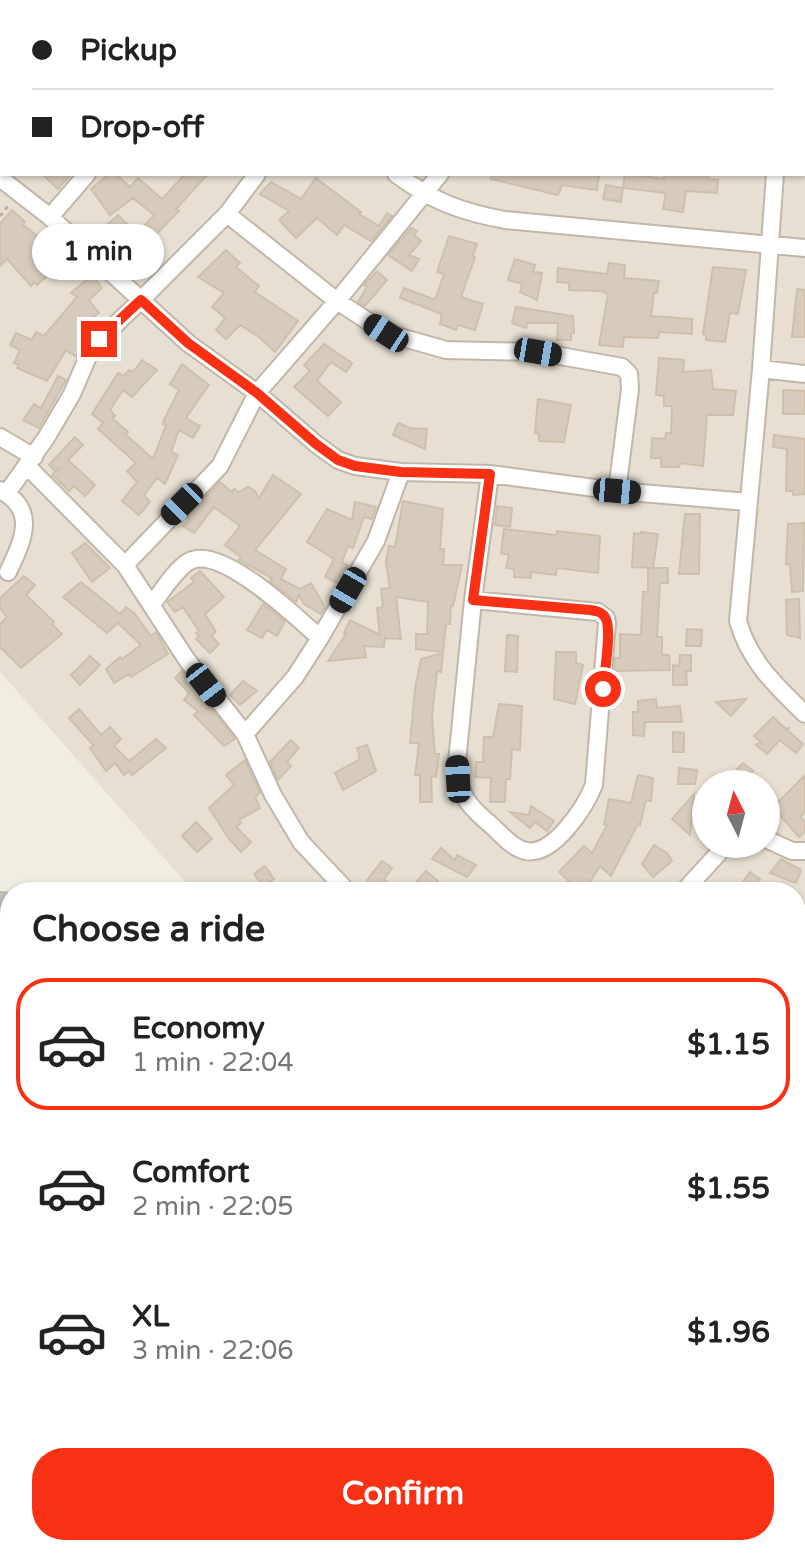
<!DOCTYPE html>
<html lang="en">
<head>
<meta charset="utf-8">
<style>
	body { margin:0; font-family:"Varela Round",sans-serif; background:#f2f2f2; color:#222; height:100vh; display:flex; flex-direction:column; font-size:30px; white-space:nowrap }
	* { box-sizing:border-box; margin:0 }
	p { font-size:26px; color:#767676 }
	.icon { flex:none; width:44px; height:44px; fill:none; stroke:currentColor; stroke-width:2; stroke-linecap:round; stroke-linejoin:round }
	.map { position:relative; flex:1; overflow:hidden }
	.details { position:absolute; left:0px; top:882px; width:806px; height:674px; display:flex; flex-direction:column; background:#fff; border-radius:32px 32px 0 0; box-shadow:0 2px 6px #0004 }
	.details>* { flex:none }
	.hud { position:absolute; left:0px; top:0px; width:806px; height:176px; box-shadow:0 2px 6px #0004; display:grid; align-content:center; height:176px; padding:0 32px; background:#fff }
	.needle { width:52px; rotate:354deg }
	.tools { position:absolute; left:692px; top:770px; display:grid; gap:16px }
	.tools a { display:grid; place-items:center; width:88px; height:88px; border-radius:50%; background:#fff; box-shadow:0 2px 6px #0004; font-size:40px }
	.end { position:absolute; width:36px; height:36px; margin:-18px; border:10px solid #f83014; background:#fff; box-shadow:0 0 0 4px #fff }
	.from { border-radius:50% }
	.bubble { position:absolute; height:56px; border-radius:28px; background:#fff; box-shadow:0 2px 6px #0004; font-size:26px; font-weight:800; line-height:56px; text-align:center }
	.car { position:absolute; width:24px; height:48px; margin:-24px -12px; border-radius:10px; box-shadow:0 0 6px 2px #0007; background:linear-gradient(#222 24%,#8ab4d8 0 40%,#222 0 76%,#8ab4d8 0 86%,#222 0) }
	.hud b { display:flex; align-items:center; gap:28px; height:76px; font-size:30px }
	.hud b+b { border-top:2px solid #e0e0e0 }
	.hud i { width:20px; height:20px; background:#222 }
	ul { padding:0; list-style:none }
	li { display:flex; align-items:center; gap:24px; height:132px; margin:0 16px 12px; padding:0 16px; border:4px solid transparent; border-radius:32px }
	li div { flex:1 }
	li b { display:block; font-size:30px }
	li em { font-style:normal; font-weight:800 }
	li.active { border-color:#f83014 }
	li>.icon { width:72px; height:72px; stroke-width:1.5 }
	h2 { padding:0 32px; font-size:36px; line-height:96px }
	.action { display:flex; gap:16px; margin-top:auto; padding:16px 32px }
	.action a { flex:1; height:92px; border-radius:32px; background:#f83014; color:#fff; font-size:32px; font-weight:800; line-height:92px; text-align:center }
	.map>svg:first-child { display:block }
	.residential { fill:#e6dfd2; fill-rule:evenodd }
	.green { fill:#cde6ac }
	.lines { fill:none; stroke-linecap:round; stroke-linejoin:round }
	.taxiway { stroke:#c3c0bc; stroke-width:40 }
	.runway { stroke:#c3c0bc; stroke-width:98 }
	.building { fill:#d6cbbc; stroke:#cec0ac; stroke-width:2 }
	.street-casing { stroke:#c0b7a9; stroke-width:20 }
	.path { stroke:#beb098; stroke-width:3; stroke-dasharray:4 4; stroke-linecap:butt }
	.street { stroke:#fff; stroke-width:16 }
	.route { stroke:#f83014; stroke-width:10 }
</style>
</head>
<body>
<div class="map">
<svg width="805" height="1555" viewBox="0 0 805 1555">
	<rect width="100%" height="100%" fill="#f2ede3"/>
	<path class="residential" d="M0 0H805V1555H780L772 1546H796V892H194L0 672ZM2 2H804V174H2ZM706 784H766V844H706Z"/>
	<path class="green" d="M0 1268 10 1285V1546H165L151 1555H0Z
		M191 1546H293L301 1555H176Z"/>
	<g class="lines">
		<path class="taxiway" d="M0 1079 10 1091
			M408 1546 416 1555"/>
		<path class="runway" d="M0 940 10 951
			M528 1546 536 1555"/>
	</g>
	<path class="building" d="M42 174H71L58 189Z
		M109 174H116L130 187 138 178 162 199 185 174H208L176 209 179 211 131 260 102 229 118 215 137 234 154 215 133 198 110 215 91 189Z
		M492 174H582L599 176 597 190 562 185 558 195 491 179Z
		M625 174 664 179V174H708V179L718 180 717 193 686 191 683 212 663 209 666 193 623 188Z
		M316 178 361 212 359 214 379 226 387 213 392 216 371 241 344 225 337 235 317 218 296 238 279 220 289 211 260 194 271 182 301 199Z
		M606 185 623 188 621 202 603 199Z
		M12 210 25 222 23 225 43 240 45 237 73 259 56 280 49 274 37 285 34 282 31 286 7 259 0 266V224Z
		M411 228 417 231 414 235 421 241 409 255 419 259 412 271 388 255Z
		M449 236 477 244 473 256 475 257 461 297 483 304 475 330 458 325 456 330 440 324 442 314 400 298 404 288 433 299 436 297 444 274 437 272Z
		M226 250 240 263 236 267 259 286 255 292 298 321 275 352 259 337 240 325 226 339 216 330 225 318 212 307 224 293 198 277Z
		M515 259 535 265 533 272 542 273 537 300 520 292 522 284 508 280Z
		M609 263 625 265 624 278 659 281 657 293H654L651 316 692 319V334L659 332 658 338 624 337 623 347 599 345 608 294 601 291 569 290V283L557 282 558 268 607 274Z
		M713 267 746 270 738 314 730 313 725 342 706 340V335L703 334Z
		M377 271 387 280 365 306 358 302 367 287 364 285Z
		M92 275 102 288 89 300 99 313 94 316 100 324 84 340 76 357 66 350 47 381 17 368 19 365 14 363 20 350 10 345 16 333 32 340 36 332 44 336 77 297 71 293Z
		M797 289 805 290V337H792Z
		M516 307 573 316 574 333H571V340H557L558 323H527L526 328 512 323Z
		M324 344 352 363 346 372 331 362 317 381 341 402 328 416 294 387 310 371 304 365Z
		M659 358 684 360 683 372 711 370 713 389 736 391 733 415H707L703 466 680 463 679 467H661V458H651L652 438 665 439 666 433H671L672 406H664V396L656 395Z
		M142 360 157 370 132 397 123 390 110 410 115 416 112 418 128 432 125 434 153 459 166 425 163 424 164 420 179 390 170 384 182 364 209 385 186 418 200 426 193 438 179 430 171 452 178 455 165 484 157 478 144 495 150 502 139 515 122 501 137 482 127 471 136 463 98 429 103 423 92 414 118 373 124 376 129 370 133 372Z
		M58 376 66 380 39 428 23 420 34 404 41 408Z
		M783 390 805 391V414H783Z
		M538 399 571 405 564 442 539 441V434L535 433Z
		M398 423 410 428 427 429 425 449 393 435Z
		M774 435 805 439V494L793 495V491H786L787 449 773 447Z
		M75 437 83 445 68 460 95 485 85 496 74 486 69 491 52 475 60 467 55 471 49 465Z
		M273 475 301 494 255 550 286 569 281 579 300 589 311 583 325 607 321 614 304 604 299 595 296 602 270 581 272 578 239 560 241 557 225 545 240 526 214 507 194 533 183 526 190 520 186 517 220 482 232 492 234 489 239 492 248 487 255 491 259 498Z
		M403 501 443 509 440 549H444L443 565H462L453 606H451L450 624H446L443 652 416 649V634H427L428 602 396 597 401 639 385 638 384 647 364 646 366 657 328 661 346 634 344 633 350 620 380 635 377 608 383 607 381 589 390 588 386 562 389 546 395 547Z
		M355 502 376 507 372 519 364 517 353 548 348 546 342 562 348 566 339 584 325 577 334 559 307 542 327 509 352 520Z
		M497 506 512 508 510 527 495 525Z
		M685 514H700L699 574H679Z
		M804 523 803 591 792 592 790 565 786 564 788 524Z
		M504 529 556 535 557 531 600 536 598 573 557 568 556 575 531 572V578L514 577V569L506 568 509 555 501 553Z
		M641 532 658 534 653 568H668V583H660L657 637H662V655H669L670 670 614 671 615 658H620V634L641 635 643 592H648V568H653L632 567 634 533 641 534Z
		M85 543 110 568 92 582 72 553Z
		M200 571 224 597 205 614 216 632 211 636 219 644 210 653 196 639 199 637 196 633 199 631 183 607 175 612 167 602 194 582 191 578Z
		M24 576 35 585 26 595 54 622 52 624 62 634 21 668 0 647V624L7 617 0 608V598Z
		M81 582 120 614 126 607 134 613 151 636 156 632 168 654 131 677 129 674 114 683 106 669 120 657 122 659 141 645 118 623 107 633 63 597Z
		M799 599 800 638 787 635 786 600Z
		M263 604 285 621 277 636 267 630 262 638 247 630Z
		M687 629 702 630 701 646H686Z
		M507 635 518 636 517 672 505 671Z
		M556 652H576V663L583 665 575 704 554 699Z
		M443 653 441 672 437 671 432 716 435 754H439L436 777 431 776 432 802H420V775H415L419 743H410L415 689 421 659Z
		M680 655H691V671H686L687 685H673V665L679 666Z
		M90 656 100 665 80 685 71 675Z
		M182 671 235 739 224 746 194 715 198 711 184 700 189 693 175 678Z
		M243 681 257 691 240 705 230 695Z
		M656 699 657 708 680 706 682 722H645L644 736 633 735V712H638V701Z
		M746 699 731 716 716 702Z
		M499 704 522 706 520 750 512 749 510 779H506L505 802H490L491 778 475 777 476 762H483L484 737H493Z
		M79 709 101 735 110 727 121 739 114 746 129 761 156 739 166 748 132 775 129 771 124 775 115 763 106 771 90 748 94 746 69 718Z
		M773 717 786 729 789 728 788 731 803 744 796 753 780 740 767 754 756 745 761 742 754 736Z
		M673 732 684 733V752H673Z
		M291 740 299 748 287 762 291 766 278 780 270 762Z
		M367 745 376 771 343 790 335 773 360 759 357 748Z
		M245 760 260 793 255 797 260 808 239 820 241 823 236 827 251 842 241 852 229 839 209 808 234 785 226 775Z
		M743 763 753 771 750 775 762 784H723Z
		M679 768 697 770 695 784H678Z
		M638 775 653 778 651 801 646 800 640 825 638 824 611 876 600 866 584 892H569L574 886 559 872 584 846 592 853 607 825 604 824 609 799 631 803Z
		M805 775V812L800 817 805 822V831L799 837 773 807Z
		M694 794 690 835 672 819Z
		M531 806 554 821 547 831 535 822 530 828 510 812 529 815Z
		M196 822 212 839 197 852 182 836Z
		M654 845 667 853 672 861 653 877 642 864Z
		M441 848 455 860 457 855 476 865 467 877 432 859Z
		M781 859 801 870 796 883 770 873Z
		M382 861 392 868 384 879 397 892H378L367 880Z
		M265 866 274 879 263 886 254 874Z
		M426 871 438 881 428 892H407Z
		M750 872 760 879 752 892H746L740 886Z"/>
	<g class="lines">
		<g class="street-casing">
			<path id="street" d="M191 0 193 2
				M379 0 381 2
				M784 2V0
				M0 10 2 11
				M396 174C432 201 461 212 505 220L805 248
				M775 174 761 369 738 621C749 661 776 686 805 714
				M0 178 50 217 141 300 227 214 257 174
				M227 214 337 301 386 333 446 350 538 352 622 367 629 374 630 389 617 491
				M50 217 87 174
				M761 369 805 374
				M0 437 34 457
				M28 467 125 565 187 660 245 734 273 795 301 842 348 892
				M0 490C39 510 22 542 8 572
				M7 493 46 438 72 394 92 347 141 300 188 343 257 393 316 444 338 460 355 466 401 472 490 474 617 491 748 502
				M125 565 220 466 257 393 337 301 440 174
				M473 600 598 612 606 618 607 623 594 785C585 807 554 856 526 851 513 849 500 833 491 825 466 804 459 795 457 762L473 600 490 474
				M151 605C162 592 174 571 188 562 219 542 297 618 320 638
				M245 734 295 677 320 638 376 541 401 472
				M766 839 792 851H805
				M683 892 727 844
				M796 1287 805 1296
				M796 1464 805 1470"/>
		</g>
		<path class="path" d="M70 2 72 0
			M0 216 9 205
			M796 1118H805"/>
		<use href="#street" class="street"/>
	</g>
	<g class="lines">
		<path class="route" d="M99 339 141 300 188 343 257 393 316 444 338 460 355 466 401 472 490 474 473 600 590 610C597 611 603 612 606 619 612 632 604 674 603 689"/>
	</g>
</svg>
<div class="tools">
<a><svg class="needle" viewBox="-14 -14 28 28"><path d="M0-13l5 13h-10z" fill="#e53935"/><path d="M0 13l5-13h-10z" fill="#767676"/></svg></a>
</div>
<i class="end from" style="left:603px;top:689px"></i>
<i class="end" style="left:99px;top:339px"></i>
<div class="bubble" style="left:32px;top:224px;width:132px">1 min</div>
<i class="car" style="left:386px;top:333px;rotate:303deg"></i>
<i class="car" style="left:538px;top:352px;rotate:100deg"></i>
<i class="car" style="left:617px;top:491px;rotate:95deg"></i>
<i class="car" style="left:182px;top:504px;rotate:225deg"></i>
<i class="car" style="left:348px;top:590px;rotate:210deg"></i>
<i class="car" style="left:206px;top:685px;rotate:142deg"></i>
<i class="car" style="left:458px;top:779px;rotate:357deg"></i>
<div class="hud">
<b><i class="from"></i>Pickup</b>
<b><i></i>Drop-off</b>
</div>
<section class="details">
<h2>Choose a ride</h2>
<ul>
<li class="active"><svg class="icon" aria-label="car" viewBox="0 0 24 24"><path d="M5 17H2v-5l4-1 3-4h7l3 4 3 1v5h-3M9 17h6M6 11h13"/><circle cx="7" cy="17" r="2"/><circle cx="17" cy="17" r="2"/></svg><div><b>Economy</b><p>1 min · 22:04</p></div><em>$1.15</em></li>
<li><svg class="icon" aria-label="car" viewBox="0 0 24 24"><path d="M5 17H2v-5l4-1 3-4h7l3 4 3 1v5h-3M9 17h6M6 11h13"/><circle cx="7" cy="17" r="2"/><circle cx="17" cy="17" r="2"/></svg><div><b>Comfort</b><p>2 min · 22:05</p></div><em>$1.55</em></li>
<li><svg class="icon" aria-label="car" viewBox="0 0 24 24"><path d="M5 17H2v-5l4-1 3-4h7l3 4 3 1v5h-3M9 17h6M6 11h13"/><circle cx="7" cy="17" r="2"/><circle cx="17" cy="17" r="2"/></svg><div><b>XL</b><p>3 min · 22:06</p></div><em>$1.96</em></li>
</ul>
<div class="action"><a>Confirm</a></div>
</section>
</div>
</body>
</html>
